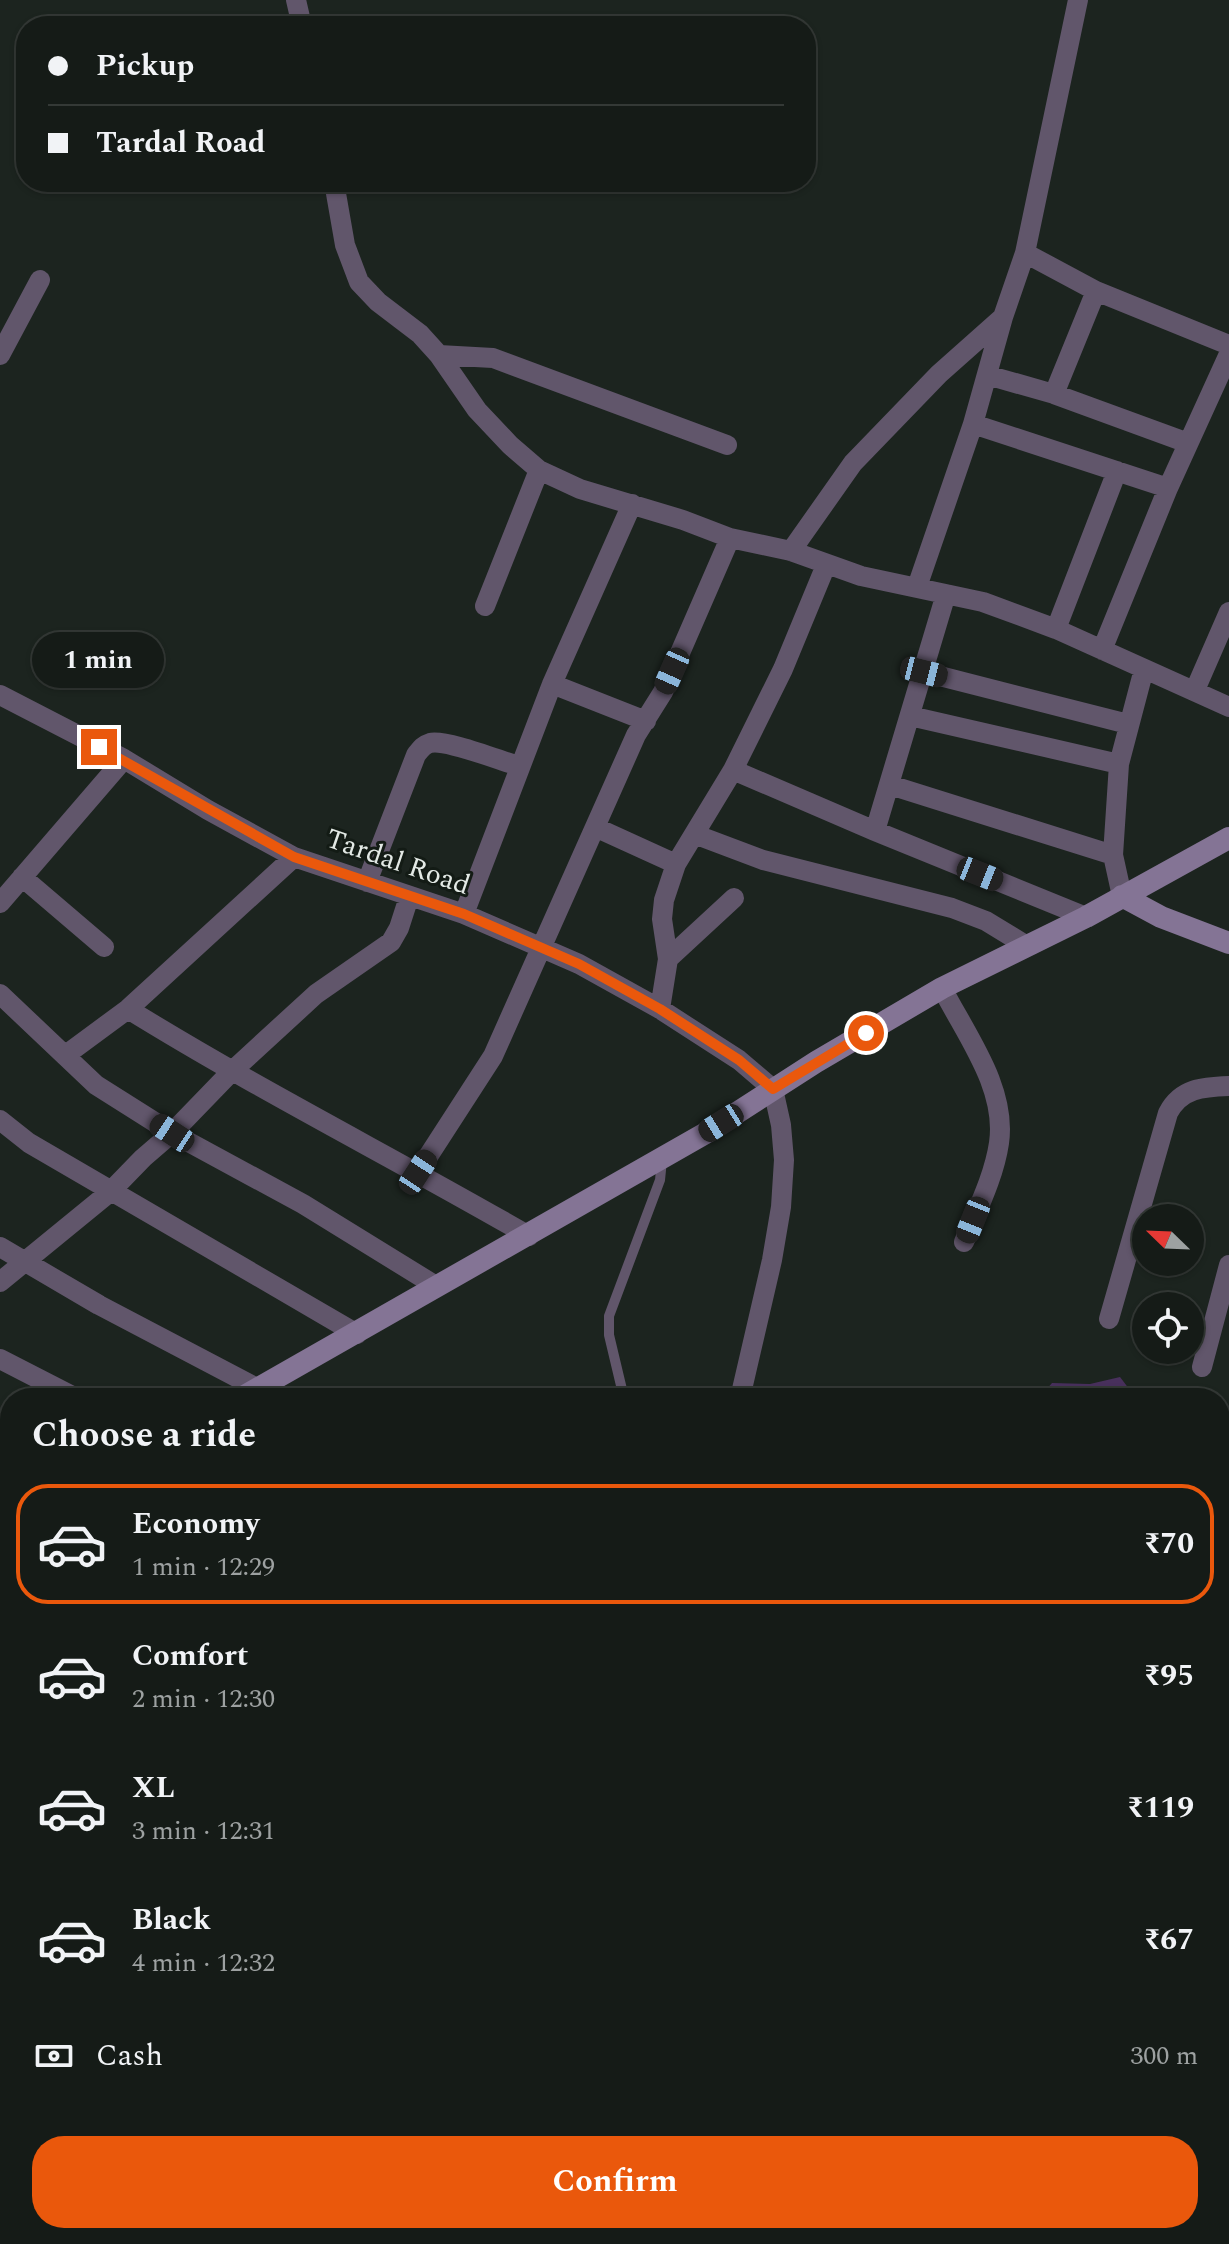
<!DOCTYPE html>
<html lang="en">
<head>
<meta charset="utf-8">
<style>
	body { margin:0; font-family:Spectral,serif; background:#1e2420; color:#f1f3f6; height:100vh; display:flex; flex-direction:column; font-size:30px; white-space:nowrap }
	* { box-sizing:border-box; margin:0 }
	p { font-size:26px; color:#9da1a1 }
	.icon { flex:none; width:44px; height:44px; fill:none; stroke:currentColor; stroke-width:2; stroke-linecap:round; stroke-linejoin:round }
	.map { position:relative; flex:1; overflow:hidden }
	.drawer { position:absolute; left:0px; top:1388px; width:1230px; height:856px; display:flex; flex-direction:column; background:#151b17; border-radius:32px 32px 0 0; box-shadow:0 2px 6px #0004,0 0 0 2px #343936 }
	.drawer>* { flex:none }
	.hud { position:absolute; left:16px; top:16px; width:800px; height:176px; border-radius:32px; box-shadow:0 2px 6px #0004,0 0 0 2px #343936; display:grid; align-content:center; height:176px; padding:0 32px; background:#151b17 }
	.needle { width:52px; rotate:293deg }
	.fabs { position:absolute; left:1132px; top:1204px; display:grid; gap:16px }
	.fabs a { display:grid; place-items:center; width:72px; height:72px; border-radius:50%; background:#151b17; box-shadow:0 2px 6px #0004,0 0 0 2px #343936; font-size:40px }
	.end { position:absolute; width:36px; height:36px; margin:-18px; border:10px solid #ea580c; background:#fff; box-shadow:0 0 0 4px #fff }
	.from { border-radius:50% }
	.bubble { position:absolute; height:56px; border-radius:28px; background:#151b17; box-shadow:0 2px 6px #0004,0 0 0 2px #343936; font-size:26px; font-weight:700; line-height:56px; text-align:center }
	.car { position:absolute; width:24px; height:48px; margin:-24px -12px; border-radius:10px; box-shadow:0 0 6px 2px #0007; background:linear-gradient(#222 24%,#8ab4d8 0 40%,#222 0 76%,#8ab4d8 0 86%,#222 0) }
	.hud b { display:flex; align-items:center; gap:28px; height:76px; font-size:30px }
	.hud b+b { border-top:2px solid #343936 }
	.hud i { width:20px; height:20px; background:#f1f3f6 }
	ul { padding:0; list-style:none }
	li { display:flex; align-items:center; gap:24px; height:120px; margin:0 16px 12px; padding:0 16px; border:4px solid transparent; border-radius:32px }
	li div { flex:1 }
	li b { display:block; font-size:30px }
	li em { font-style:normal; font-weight:700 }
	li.active { border-color:#ea580c }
	li>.icon { width:72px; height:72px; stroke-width:1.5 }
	h2 { padding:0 32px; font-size:36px; line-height:96px }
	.pay { display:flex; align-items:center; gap:20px; height:88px; padding:0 32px; font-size:30px }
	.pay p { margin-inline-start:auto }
	.button { display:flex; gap:16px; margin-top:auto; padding:16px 32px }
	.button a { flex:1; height:92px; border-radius:32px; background:#ea580c; color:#fff; font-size:32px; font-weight:700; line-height:92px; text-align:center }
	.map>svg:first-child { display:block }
	.water { fill:#48305c }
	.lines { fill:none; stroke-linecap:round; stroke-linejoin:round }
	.service { stroke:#61566b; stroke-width:10 }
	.minor { stroke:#61566b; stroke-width:20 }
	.secondary { stroke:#847495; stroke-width:22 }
	.route { stroke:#ea580c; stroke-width:10 }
	.labels { text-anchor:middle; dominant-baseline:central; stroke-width:6; stroke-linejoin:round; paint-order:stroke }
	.street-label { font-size:28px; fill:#e3e9e5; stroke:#131b15 }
</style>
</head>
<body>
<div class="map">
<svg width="1229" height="2244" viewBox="0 0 1229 2244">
	<rect width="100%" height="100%" fill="#1c241f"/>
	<path class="water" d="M1120 1377 1136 1398H1039L1052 1383 1090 1384Z
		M1220 1604 1229 1611V1895L1220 1894Z"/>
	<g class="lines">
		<path class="service" d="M624 1398 609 1335V1316L660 1180 662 1160
			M0 1900 10 1904
			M437 2244 445 2234"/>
		<path class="minor" d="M296 0 302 26
			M334 182 345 245 359 282 378 302 420 334 439 355 477 410 510 445 539 470 580 489 683 520 730 538 791 551 861 576 983 602 1056 629 1229 707
			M1025 253 1096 291 1229 345
			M0 355 40 280
			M439 355 493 358 727 445
			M987 375 1054 394 1188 443
			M1054 394 1096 291
			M973 424 1168 488
			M791 551 853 463 939 374 1002 318
			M917 587 973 424 1003 317 1025 253 1078 0
			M485 606 539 470
			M1056 629 1117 471
			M1102 650 1168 488 1229 354
			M924 672 1128 724
			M552 684 646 721
			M1195 690 1229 612
			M0 695 124 759 208 810 294 857 464 914 579 964 660 1009 739 1060 773 1089 781 1125 784 1160 781 1207 772 1260 740 1398
			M910 716 1119 764
			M733 770 875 831 1086 917
			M890 785 1113 855
			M597 828 676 864
			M875 831 946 594
			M694 834 763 860 952 908 986 921 1027 946
			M22 877 104 947
			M367 882 416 755C420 750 423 745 430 743 446 739 501 761 519 766
			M1122 896 1113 855 1119 764 1144 669
			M0 903 124 759
			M464 914 552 684 632 504
			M668 959 734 898
			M942 988C966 1035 1007 1088 999 1143 994 1177 977 1210 964 1242
			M0 994 96 1085 172 1133 303 1204 436 1286
			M128 1009C259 1090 396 1159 529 1236
			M660 1009 668 959 662 919 664 900 676 864 733 770 783 669 826 565
			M67 1054 128 1009 294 857
			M0 1120 29 1143 357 1334
			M418 1172 493 1056 636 735 663 692 730 538
			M0 1247 99 1305 257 1388
			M0 1282 110 1192 143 1158 172 1133 231 1072 316 994 391 942 399 928 409 897
			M1109 1319 1168 1113C1181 1088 1203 1087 1229 1086
			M0 1359 76 1398
			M1202 1367 1229 1265
			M1220 2037 1229 2038
			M941 2234 945 2244
			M1150 2234 1151 2244
			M720 2244 721 2234
			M758 2244 784 2234"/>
		<path class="secondary" d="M1122 896 1161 917 1229 943
			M241 1398 704 1134 816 1062 942 988 1086 917 1229 838
			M0 1512 10 1508
			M0 1545 10 1540"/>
	</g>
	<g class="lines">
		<path class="route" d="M99 747 294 857 464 914 579 964 660 1009 739 1060 773 1089 866 1033"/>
	</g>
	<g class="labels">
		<g class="street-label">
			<text transform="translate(398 862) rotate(19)">Tardal Road</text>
		</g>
	</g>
</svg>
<div class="fabs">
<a><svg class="needle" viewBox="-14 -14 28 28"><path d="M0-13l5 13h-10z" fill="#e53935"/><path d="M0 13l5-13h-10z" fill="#9da1a1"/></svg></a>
<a><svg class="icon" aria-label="locate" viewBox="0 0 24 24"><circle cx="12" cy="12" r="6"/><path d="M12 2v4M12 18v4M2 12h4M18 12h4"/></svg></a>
</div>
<i class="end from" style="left:866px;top:1033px"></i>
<i class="end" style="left:99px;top:747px"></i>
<div class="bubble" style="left:32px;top:632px;width:132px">1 min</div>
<i class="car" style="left:672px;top:671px;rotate:204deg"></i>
<i class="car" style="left:924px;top:672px;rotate:104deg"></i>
<i class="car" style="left:980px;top:874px;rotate:112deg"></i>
<i class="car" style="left:721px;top:1123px;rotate:238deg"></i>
<i class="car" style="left:172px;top:1133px;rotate:303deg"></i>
<i class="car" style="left:418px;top:1172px;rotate:33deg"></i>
<i class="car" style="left:973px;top:1220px;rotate:202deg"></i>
<div class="hud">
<b><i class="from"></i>Pickup</b>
<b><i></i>Tardal Road</b>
</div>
<section class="drawer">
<h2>Choose a ride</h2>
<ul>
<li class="active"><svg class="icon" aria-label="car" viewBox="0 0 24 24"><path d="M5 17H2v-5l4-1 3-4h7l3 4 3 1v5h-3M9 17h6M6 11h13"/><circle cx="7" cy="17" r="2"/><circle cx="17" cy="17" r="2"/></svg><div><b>Economy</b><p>1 min · 12:29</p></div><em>₹70</em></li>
<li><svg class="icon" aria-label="car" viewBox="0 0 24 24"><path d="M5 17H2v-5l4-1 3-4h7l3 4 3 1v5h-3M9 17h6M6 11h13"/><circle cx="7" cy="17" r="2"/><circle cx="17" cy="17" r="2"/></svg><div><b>Comfort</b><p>2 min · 12:30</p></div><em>₹95</em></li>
<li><svg class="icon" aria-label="car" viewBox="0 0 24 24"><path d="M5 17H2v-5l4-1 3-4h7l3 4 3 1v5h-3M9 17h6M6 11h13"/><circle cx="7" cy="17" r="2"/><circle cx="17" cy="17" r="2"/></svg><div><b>XL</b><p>3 min · 12:31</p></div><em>₹119</em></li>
<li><svg class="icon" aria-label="car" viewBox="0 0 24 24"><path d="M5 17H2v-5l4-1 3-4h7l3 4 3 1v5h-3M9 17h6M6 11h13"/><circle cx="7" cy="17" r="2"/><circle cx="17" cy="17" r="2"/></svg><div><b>Black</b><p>4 min · 12:32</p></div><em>₹67</em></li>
</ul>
<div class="pay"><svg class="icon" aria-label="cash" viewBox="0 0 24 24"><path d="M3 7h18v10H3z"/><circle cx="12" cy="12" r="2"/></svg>Cash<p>300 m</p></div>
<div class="button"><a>Confirm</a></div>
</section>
</div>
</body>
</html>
